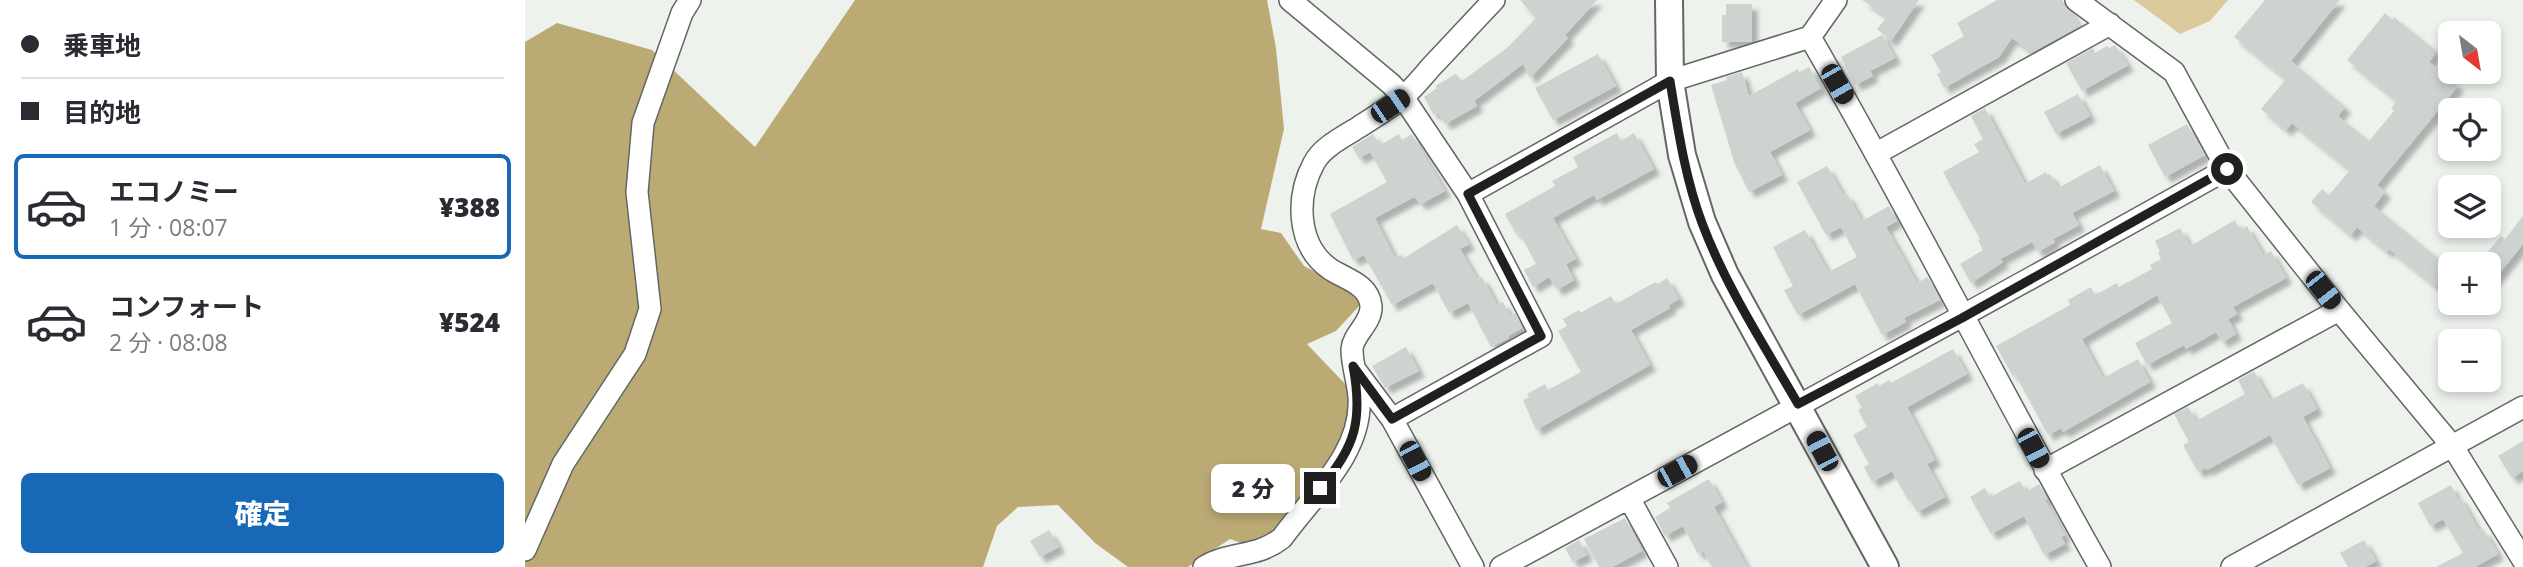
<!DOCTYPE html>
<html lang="ja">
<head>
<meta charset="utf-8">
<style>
	body { margin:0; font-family:"Open Sans","Noto Sans JP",sans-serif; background:#f2f2f3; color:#2b2b33; height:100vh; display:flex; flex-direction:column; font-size:26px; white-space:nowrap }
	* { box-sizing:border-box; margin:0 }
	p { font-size:23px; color:#7c7c81 }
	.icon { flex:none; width:38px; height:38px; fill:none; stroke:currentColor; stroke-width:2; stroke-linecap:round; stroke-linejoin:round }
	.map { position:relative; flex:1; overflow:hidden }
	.drawer { display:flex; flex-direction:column; background:#fff; width:525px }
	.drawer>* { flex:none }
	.hud { display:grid; align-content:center; height:154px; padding:0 21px; background:#fff }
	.needle { width:46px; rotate:149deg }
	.tools { position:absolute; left:1913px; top:21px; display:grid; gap:14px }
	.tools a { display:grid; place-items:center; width:63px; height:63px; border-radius:10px; background:#fff; box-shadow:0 4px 10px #0003; font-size:35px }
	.end { position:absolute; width:32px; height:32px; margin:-16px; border:9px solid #20211f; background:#fff; box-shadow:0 0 0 4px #fff }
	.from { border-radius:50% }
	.bubble { position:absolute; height:49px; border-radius:10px; background:#fff; box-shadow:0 4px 10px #0003; font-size:23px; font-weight:800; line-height:49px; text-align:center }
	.car { position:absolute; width:21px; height:42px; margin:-21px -10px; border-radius:9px; box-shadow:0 0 5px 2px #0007; background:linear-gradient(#222 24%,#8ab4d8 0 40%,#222 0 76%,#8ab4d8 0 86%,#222 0) }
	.hud b { display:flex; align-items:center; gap:24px; height:66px; font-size:26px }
	.hud b+b { border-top:2px solid #e1e1e2 }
	.hud i { width:18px; height:18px; background:#2b2b33 }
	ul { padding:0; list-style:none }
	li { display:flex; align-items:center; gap:21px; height:105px; margin:0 14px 10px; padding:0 7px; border:4px solid transparent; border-radius:10px }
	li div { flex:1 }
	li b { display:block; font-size:26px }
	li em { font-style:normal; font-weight:800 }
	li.active { border-color:#1768b6 }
	li>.icon { width:63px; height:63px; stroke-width:1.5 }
	.button { display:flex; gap:14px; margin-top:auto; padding:14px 21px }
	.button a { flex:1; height:80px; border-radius:10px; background:#1768b6; color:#fff; font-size:28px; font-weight:800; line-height:80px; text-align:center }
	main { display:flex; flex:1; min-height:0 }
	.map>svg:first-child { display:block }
	.green { fill:#daca9b }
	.forest { fill:#bcaa75 }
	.building { fill:#cdd4d0; filter:url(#shadow) }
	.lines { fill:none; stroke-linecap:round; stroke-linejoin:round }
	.minor-casing { stroke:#636762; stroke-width:24 }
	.tertiary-casing { stroke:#636762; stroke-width:30 }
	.minor { stroke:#fff; stroke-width:21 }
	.tertiary { stroke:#fff; stroke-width:26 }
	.route { stroke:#20211f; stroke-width:9 }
</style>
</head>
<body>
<main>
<section class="drawer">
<div class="hud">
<b><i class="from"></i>乗車地</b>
<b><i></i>目的地</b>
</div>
<ul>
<li class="active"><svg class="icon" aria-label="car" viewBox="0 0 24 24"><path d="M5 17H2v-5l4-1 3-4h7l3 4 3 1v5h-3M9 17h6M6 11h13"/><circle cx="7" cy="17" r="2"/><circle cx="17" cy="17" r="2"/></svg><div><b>エコノミー</b><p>1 分 · 08:07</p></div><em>¥388</em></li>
<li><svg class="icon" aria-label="car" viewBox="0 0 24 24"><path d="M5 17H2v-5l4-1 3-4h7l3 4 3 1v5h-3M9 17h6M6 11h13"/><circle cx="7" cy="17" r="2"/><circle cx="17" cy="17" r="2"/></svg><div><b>コンフォート</b><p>2 分 · 08:08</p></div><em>¥524</em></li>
</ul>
<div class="button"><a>確定</a></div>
</section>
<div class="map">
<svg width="1998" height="567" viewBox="0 0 1998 567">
	<defs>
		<filter id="shadow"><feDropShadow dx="6" dy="6" stdDeviation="2" flood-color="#0004"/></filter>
	</defs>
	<rect width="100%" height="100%" fill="#eef2ed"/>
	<path class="green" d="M1609 0H1703L1685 21 1655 34Z"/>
	<path class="forest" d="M330 0H742L751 48 759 129 736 229 756 233 779 266 826 290 835 305 811 331 782 344 823 387V424L809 462 757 527 727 547 705 539 663 567H603L570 543 533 505 493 507 472 526 458 567H0V42L32 23 127 50 230 147Z"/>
	<path class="building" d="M995 0H1072L1040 35 1043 38 1005 78 998 64 949 101 952 106 920 124 913 112 909 115 899 97 912 88 910 86 931 74 937 81 983 47 1011 18Z
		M1337 0H1394L1366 41 1352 29 1362 17Z
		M1472 0H1537L1555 26 1507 52 1487 38 1474 57 1419 88 1412 74 1416 72 1406 55 1439 36 1432 23Z
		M1740 0H1815L1766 61 1820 107 1813 116 1844 141 1869 111 1866 108 1872 101 1822 60 1860 13 1868 20 1869 17 1910 50 1908 52 1910 54 1904 62 1933 86 1852 185 1860 192 1849 206 1925 268 1911 287 1864 249 1862 252 1832 227 1826 235 1786 202 1797 189 1804 195 1825 170 1767 123 1761 130 1736 109 1761 79 1709 37Z
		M1201 4H1227V42H1197V15H1201Z
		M1357 35 1370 58 1345 71 1348 76 1330 85 1316 57Z
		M1590 45 1603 65 1557 91 1541 63 1568 48 1570 53 1582 46 1584 48Z
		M1073 54 1091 86 1028 120 1010 88Z
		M1284 67 1296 88 1270 103 1285 130 1245 152 1257 175 1224 192 1209 162 1186 85 1202 80 1201 77 1217 72 1224 96 1273 69 1274 72Z
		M1553 94 1565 116 1531 134 1519 112Z
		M1460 108 1500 184 1521 172 1522 175 1525 174 1533 188 1575 165 1589 191 1547 213 1554 225 1528 239 1530 242 1513 252 1507 242 1475 259 1478 262 1446 283 1435 264 1458 250 1453 240 1455 239 1418 172 1454 152 1449 144 1458 139 1446 116Z
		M1662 124 1680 155 1640 177 1623 145Z
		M1092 133 1096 141 1109 133 1129 169 1072 200 1069 195 1028 218 1051 259 1041 264 1049 280 1032 290 1024 277 1008 287 999 270 1011 264 994 232 991 234 980 214 1030 186 1027 181 1053 167 1048 157Z
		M848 134 855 145 874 134 877 140 887 134 920 191 896 204 889 197 850 218 870 258 877 255 879 258 932 225 944 244 935 249 952 279 957 277 972 305 978 302 985 316 990 313 997 328 983 336 984 338 966 347 943 303 924 313 908 283 867 305 839 255 828 260 805 214 862 182 845 152 834 158 827 147Z
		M1302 166 1319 196 1322 194 1337 221 1364 206 1372 221 1361 227 1392 283 1403 277 1415 300 1379 318 1381 322 1357 335 1330 284 1273 315 1259 290 1268 286 1248 247 1280 230 1303 272 1332 257 1316 227 1301 235 1272 182Z
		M1998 216V244L1964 286 1965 257 1961 254 1976 236 1980 239Z
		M1710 220 1715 230 1722 226 1738 255 1746 251 1761 278 1708 307 1712 314 1703 319 1711 334 1697 342 1691 332 1661 349 1659 345 1622 365 1610 343 1647 323 1632 295 1557 339 1578 378 1613 359 1625 382 1538 432 1536 428 1523 435 1490 374 1488 376 1471 346 1545 305 1543 300 1566 287 1570 295 1592 283 1594 287 1627 269 1625 265 1636 259 1633 253 1635 252 1630 241 1655 228 1665 246Z
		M1142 278 1154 299 1144 305 1145 308 1106 330 1125 365 1011 430 998 400 1004 397 1002 394 1020 384 1023 390 1056 372 1033 331 1042 326 1038 319 1054 310 1055 313 1086 296 1091 304 1130 282 1133 284Z
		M881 347 894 371 860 388 847 366Z
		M1428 349 1442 374 1382 407 1410 460 1402 464 1420 497 1392 512 1385 499 1383 500 1367 471 1347 482 1339 467 1344 464 1328 435 1342 427 1333 410 1337 408 1330 396 1353 383 1354 386 1364 380 1366 383Z
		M1729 371 1745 400 1778 383 1792 409 1778 417 1805 468 1773 485 1745 435 1682 470 1681 468 1673 472 1658 445 1664 442 1649 414 1663 407 1671 421 1720 394 1713 380Z
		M1998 441V471L1987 478 1973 456Z
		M1184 479 1197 502 1189 507 1222 567H1187L1178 551 1173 554 1158 526 1140 536 1130 517 1145 508 1142 503Z
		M1495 481 1501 492 1514 484 1522 499 1520 500 1540 535 1536 537 1540 544 1519 555 1499 516 1466 534 1445 497 1460 488 1465 497Z
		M1926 485 1933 499 1935 497 1954 531 1959 530 1973 554 1950 567H1911L1938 553 1918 519 1905 526 1893 503Z
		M1100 518 1117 551 1087 567H1074L1059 539Z
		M524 530 534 547 515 557 505 541Z
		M1054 540 1062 555 1048 562 1040 548Z
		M1839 540 1851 561 1840 567H1823L1815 553Z"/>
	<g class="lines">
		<g class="minor-casing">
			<path id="minor" d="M765 0 866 84 878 97 943 194 1016 336 867 419
				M1551 0 1649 72 1702 169 1814 310 1928 447 1998 560
				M1285 37C1386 211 1476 392 1575 567
				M1352 153 1585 24
				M943 194 1145 81 1285 37 1311 0
				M831 371 867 419 948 567
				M1520 470 1814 310
				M1104 498 1142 567
				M0 550 38 464 110 354 125 309 112 192 118 123 157 13 165 0
				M679 567C706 551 732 558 757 538 787 496 838 453 834 397 833 381 827 366 827 349 828 334 847 323 846 306 844 284 820 279 805 269 771 245 771 196 789 163 797 147 820 136 834 127 849 117 865 108 878 97 889 88 898 76 907 66 928 44 948 22 969 0
				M976 567C1219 436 1461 304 1702 169
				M1707 567 1998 407"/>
		</g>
		<g class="tertiary-casing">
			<path id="tertiary" d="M1144 0 1145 81 1157 155 1177 222 1200 275 1360 567"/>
		</g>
		<use href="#minor" class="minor"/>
		<use href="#tertiary" class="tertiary"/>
	</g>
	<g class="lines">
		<path class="route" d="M795 488C831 447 838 419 828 366L867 419 1016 336 943 194 1145 81C1153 129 1160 178 1177 223 1201 287 1239 345 1273 404L1437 318 1702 169"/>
	</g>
</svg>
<div class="tools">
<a><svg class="needle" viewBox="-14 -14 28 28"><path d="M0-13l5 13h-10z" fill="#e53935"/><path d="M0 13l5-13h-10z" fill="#7c7c81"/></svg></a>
<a><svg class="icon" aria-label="locate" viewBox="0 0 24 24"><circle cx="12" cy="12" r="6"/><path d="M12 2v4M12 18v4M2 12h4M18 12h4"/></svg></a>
<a><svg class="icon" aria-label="layers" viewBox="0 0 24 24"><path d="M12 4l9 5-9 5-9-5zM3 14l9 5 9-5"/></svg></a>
<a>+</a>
<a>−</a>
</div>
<i class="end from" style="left:1702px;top:169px"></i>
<i class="end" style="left:795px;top:488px"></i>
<div class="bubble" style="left:686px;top:464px;width:84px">2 分</div>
<i class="car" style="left:1312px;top:84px;rotate:150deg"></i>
<i class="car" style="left:865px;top:106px;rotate:56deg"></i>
<i class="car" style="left:1798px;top:290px;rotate:142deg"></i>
<i class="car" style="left:1508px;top:448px;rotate:152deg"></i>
<i class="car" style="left:1297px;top:451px;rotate:332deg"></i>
<i class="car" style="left:890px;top:461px;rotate:152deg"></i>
<i class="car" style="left:1152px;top:471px;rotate:61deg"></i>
</div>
</main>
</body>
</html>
